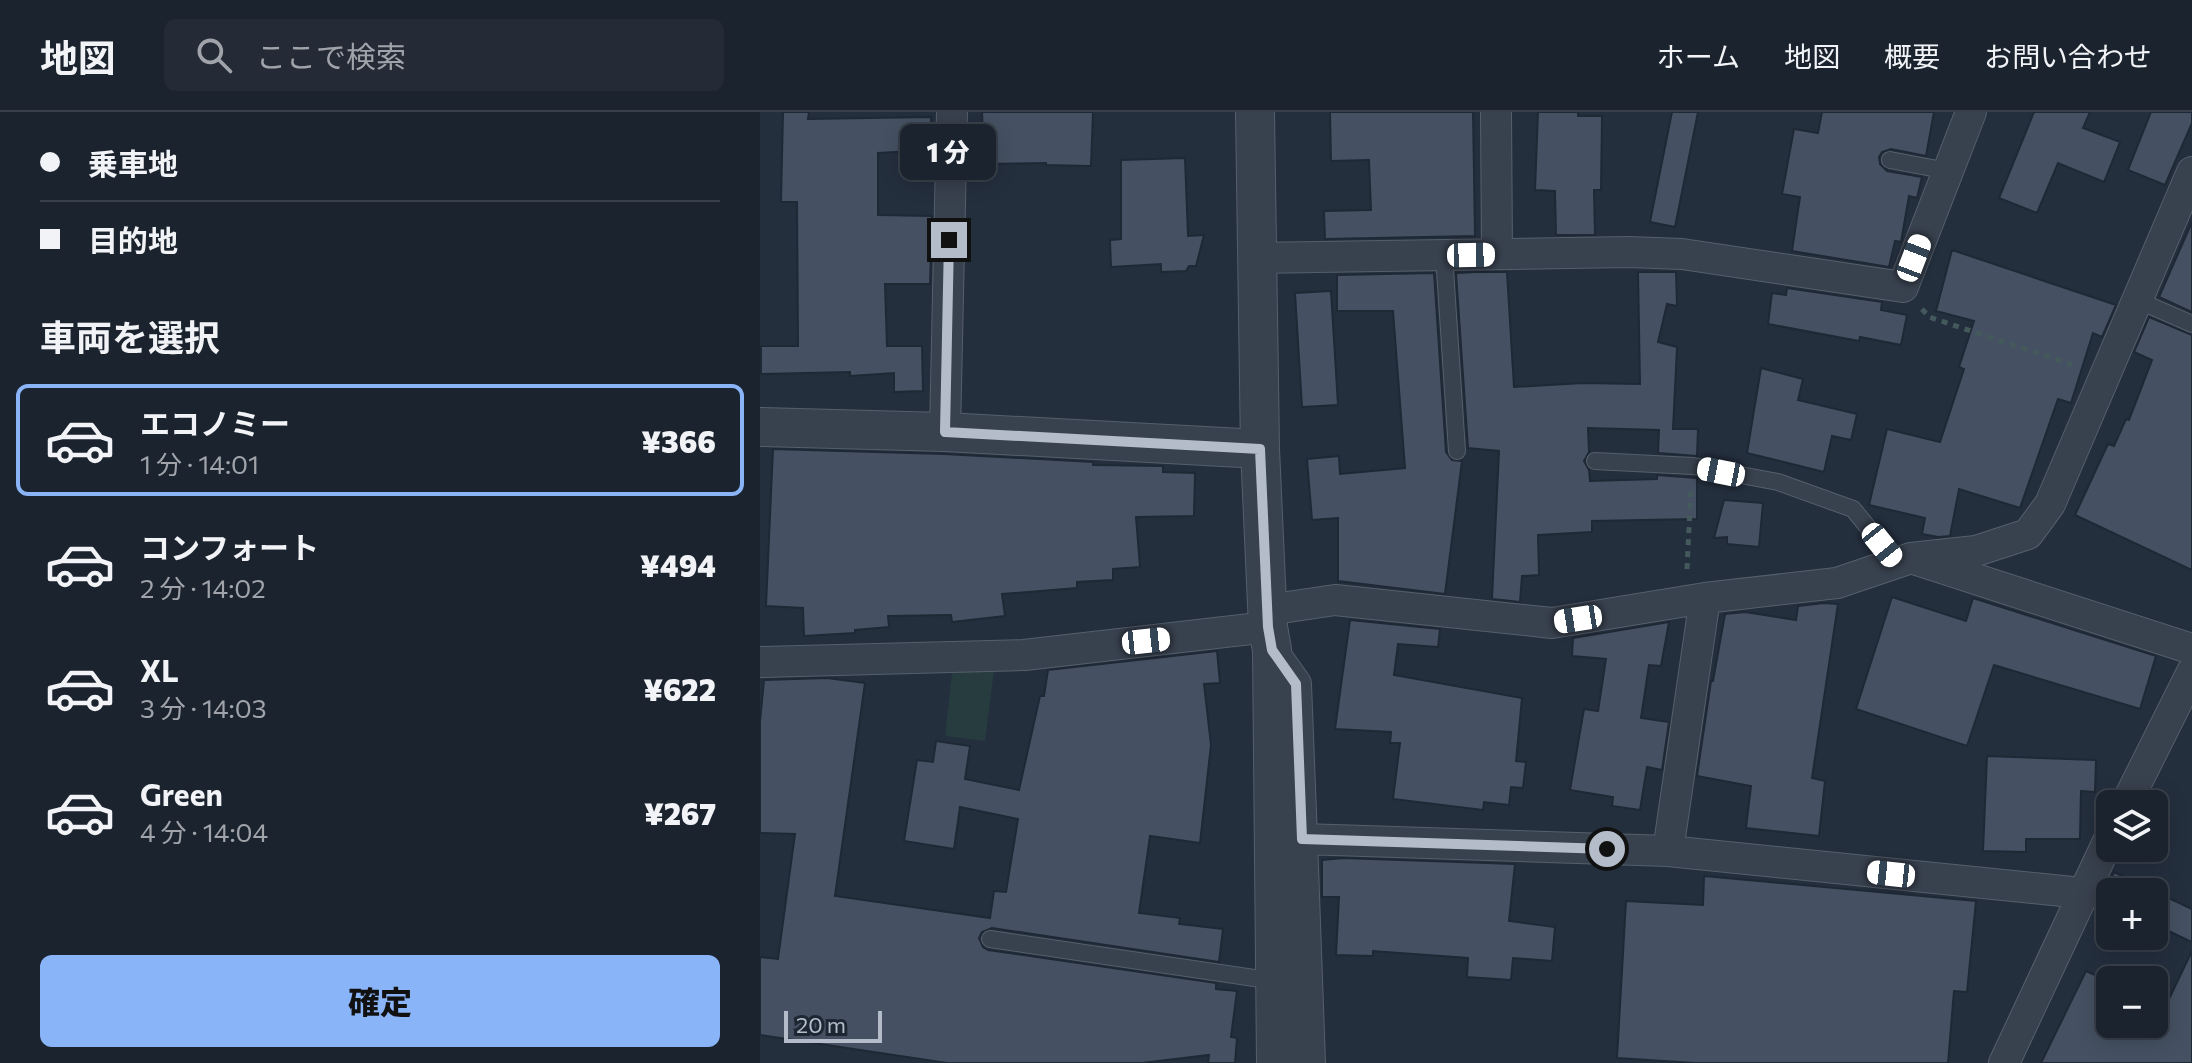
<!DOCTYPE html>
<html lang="ja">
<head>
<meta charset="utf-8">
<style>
	body { margin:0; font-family:Commissioner,"Noto Sans JP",sans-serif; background:#242b36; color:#f1f3f6; height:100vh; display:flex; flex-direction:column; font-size:30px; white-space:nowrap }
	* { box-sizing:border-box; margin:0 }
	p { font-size:26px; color:#a0a4aa }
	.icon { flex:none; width:44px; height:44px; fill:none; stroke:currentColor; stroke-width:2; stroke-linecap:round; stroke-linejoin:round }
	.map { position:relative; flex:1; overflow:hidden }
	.side { display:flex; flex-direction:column; background:#1b232e; width:760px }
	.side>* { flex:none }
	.banner { display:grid; align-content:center; height:176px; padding:0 40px; background:#1b232e }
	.controls { position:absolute; left:1336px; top:678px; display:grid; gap:16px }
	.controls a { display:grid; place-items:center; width:72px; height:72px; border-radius:12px; background:#1b232e; box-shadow:0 4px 20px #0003,0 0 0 2px #39404a; font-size:40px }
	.scale { position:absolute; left:24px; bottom:20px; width:98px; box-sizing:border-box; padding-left:8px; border:4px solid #b4bcc9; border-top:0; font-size:22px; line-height:28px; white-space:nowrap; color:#b4bcc9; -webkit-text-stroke:6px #1d2633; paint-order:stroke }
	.end { position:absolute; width:36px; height:36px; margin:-18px; border:10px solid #b4bcc9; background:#111; box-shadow:0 0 0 4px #111 }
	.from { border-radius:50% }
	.bubble { position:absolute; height:56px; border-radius:12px; background:#1b232e; box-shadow:0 4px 20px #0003,0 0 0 2px #39404a; font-size:26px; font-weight:800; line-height:56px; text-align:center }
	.car { position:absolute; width:24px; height:48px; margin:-24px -12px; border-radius:10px; box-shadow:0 0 6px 2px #0007; background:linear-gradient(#fff 24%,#345 0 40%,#fff 0 76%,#345 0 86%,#fff 0) }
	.banner b { display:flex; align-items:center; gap:28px; height:76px; font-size:30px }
	.banner b+b { border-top:2px solid #39404a }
	.banner i { width:20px; height:20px; background:#f1f3f6 }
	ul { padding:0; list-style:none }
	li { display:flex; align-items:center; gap:24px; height:112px; margin:0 16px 12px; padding:0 24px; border:4px solid transparent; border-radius:12px }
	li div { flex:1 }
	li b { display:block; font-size:30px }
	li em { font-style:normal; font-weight:800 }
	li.selected { border-color:#8ab4f8 }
	li>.icon { width:72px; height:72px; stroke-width:1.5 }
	h2 { padding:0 40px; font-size:36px; line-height:96px }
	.primary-button { display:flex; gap:16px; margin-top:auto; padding:16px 40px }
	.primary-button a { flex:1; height:92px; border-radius:12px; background:#8ab4f8; color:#111; font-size:32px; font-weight:800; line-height:92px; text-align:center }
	header { display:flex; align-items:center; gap:48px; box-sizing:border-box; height:112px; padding:0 40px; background:#1b232e; border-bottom:2px solid #39404a }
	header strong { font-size:38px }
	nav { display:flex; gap:44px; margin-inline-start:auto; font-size:28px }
	.search { width:560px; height:72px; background:#242b36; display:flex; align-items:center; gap:20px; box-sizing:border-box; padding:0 28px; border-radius:12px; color:#a0a4aa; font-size:30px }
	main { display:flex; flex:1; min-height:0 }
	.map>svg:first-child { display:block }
	.green { fill:#263c3f }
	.building { fill:#455162; stroke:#1f2835; stroke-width:2 }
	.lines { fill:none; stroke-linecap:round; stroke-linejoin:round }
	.service-casing { stroke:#565f6c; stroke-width:18 }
	.minor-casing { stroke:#565f6c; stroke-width:32 }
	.tertiary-casing { stroke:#565f6c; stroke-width:40 }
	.path { stroke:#44595c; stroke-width:5; stroke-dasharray:6 6; stroke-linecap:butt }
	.service { stroke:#38414e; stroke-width:16 }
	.minor { stroke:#38414e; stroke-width:30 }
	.tertiary { stroke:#38414e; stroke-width:38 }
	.route { stroke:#b4bcc9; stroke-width:10 }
</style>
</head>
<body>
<header>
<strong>地図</strong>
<div class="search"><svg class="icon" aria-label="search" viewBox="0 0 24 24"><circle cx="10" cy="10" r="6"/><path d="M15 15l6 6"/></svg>ここで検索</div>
<nav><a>ホーム</a><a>地図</a><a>概要</a><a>お問い合わせ</a></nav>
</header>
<main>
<section class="side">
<div class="banner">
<b><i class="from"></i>乗車地</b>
<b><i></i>目的地</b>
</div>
<h2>車両を選択</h2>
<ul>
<li class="selected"><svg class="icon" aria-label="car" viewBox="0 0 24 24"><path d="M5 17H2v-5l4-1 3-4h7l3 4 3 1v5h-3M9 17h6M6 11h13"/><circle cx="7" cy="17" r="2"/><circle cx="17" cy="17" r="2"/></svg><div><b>エコノミー</b><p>1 分 · 14:01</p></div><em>¥366</em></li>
<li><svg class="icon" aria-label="car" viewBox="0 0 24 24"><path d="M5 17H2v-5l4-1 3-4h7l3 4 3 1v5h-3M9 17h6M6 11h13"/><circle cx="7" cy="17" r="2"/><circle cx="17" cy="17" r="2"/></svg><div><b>コンフォート</b><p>2 分 · 14:02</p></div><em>¥494</em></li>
<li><svg class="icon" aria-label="car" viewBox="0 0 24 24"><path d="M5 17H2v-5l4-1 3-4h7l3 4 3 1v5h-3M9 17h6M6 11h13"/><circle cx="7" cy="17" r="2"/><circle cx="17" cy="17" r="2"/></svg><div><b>XL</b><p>3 分 · 14:03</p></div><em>¥622</em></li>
<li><svg class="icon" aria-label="car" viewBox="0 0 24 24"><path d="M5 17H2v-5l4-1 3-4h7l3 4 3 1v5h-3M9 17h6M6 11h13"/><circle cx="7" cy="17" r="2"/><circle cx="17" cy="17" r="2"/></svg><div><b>Green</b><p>4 分 · 14:04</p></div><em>¥267</em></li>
</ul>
<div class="primary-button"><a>確定</a></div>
</section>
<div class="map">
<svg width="1432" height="951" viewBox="0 0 1432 951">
	<rect width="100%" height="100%" fill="#242f3e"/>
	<path class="green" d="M193 553 234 558 225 629 185 624Z"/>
	<path class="building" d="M23 0H49L48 7 171 5 172 38 118 41V103L172 104 170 172H125L127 234H162L163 279 134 280V261L90 264V260L1 262V234H38L37 90H21Z
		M222 0H333L331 54 286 53V51L224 52Z
		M570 0H713L715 124 565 127 564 99 611 98 609 48 571 49Z
		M778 0H818V4H842L841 78H834L835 123H796L795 79 775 78Z
		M912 0H938L915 115 890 110Z
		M1062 0H1174L1166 44 1131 37 1122 40 1119 45 1120 52 1127 59 1162 65 1157 86 1149 84 1141 130 1135 129 1129 155 1032 139 1040 85 1022 82 1034 17 1058 21Z
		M1274 0H1330L1323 16 1360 30 1344 70 1298 51 1277 101 1239 86Z
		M1391 0H1432V11L1405 73 1368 58Z
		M425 46 428 124 444 123 436 154H429L426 159 401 160V152L351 155 350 128 361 127V48Z
		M1432 110V200L1399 185Z
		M1192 138 1356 193 1342 225 1333 221 1311 291 1298 287 1260 396 1199 377 1190 424 1178 425 1162 422 1165 406 1109 393 1127 317 1180 330 1204 257 1199 255 1214 209 1176 199Z
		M715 160H747L754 275 823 271 880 272 878 160H916L917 194 907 192 898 230 917 235 913 317H938L937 344 898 341 899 318 828 316 829 340 824 349 829 358 830 369 897 367V363L937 366V407L832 409V420L778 423 779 463 762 464 760 490 732 487 739 339 708 336 696 161Z
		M674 161 686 340 692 348 702 349 685 482 578 469V406L552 408 547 347 579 344 580 362 645 356 633 199H577V163Z
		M1027 176 1122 190 1121 198 1147 203 1141 233 1100 225 1099 229 1008 212 1012 181 1026 183Z
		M571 179 578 293 542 295 535 181Z
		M1389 205 1432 223V458L1315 403 1348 332 1354 334 1366 307 1369 308 1392 248 1374 240Z
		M1001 256 1043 267 1038 288 1097 302 1091 328 1072 324 1064 360 987 341Z
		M13 337 184 342 333 350V353L403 354V360L435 361 434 404 376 405 380 455 353 457V468L317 470V476L242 482 245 504 192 510 191 503 128 504 129 515 95 518V521L44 524 43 496 6 494Z
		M964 388 1003 391 999 435 967 432V425L954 426Z
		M1132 485 1206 509 1213 486 1396 544 1380 597 1234 553 1207 634 1096 597Z
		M1064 491 1078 492 1052 666 1065 669 1059 724 986 716 991 674 937 664 951 569H953L965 502 985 500 1036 508 1038 494Z
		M590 508 680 517 678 535 638 532 634 563 762 586 756 649 766 650 763 676 751 675 749 693 724 690 723 698 633 687 640 631H630L631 620 575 617Z
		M909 510 901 554 889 553 881 606 909 610 902 658 887 655 880 698 852 694 853 685 810 678 824 597 838 599 846 547 812 544 813 526Z
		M457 539 460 571 444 572 451 633 440 731 390 724 379 801 420 806 419 812 463 817 459 850 232 816 222 820 219 826 223 835 228 838 456 871V877L477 879 471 925 477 926 475 951H448L449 943 382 951H187L0 923V845L18 847 35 722 0 721V610L4 568 67 566 105 571 75 784 230 806 234 779 246 780 258 707 200 695 194 737 144 729 157 648 173 650 176 629 210 634 205 667 259 678 280 584H284L288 558Z
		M1227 644 1336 648 1335 680 1321 679 1320 727H1266V740L1223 739Z
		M583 746 755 752 749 809 795 815 792 849 753 846 751 868 707 865 708 846 613 839V844L576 843 579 785H562V748Z
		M1354 760 1432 797V830L1394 812V780H1350V790L1342 786Z
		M944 764 1216 789 1207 880 1194 879 1188 951H935L857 946 866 789 943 793Z
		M1432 839V951H1281L1326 859 1350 870V912H1397Z"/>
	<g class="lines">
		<g class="service-casing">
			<path id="service" d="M1130 48 1188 59
				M684 143 697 339
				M1377 188 1432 212
				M835 349 933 354 1018 370 1093 397 1137 451
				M230 827 515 869"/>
		</g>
		<g class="minor-casing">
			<path id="minor" d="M736 0 737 142
				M498 146 869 140 922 142 1143 175 1211 0
				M185 320 192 0
				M1157 448 1432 537
				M508 498 575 488 792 511 945 486 1077 471 1151 446 1216 439 1268 422 1290 392 1432 60
				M512 538 536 572 542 727 908 739 1322 781
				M0 550 264 543 508 515
				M1366 692 1432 560
				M542 727 550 951
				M908 739 945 486
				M1244 951 1350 725"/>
		</g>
		<g class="tertiary-casing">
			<path id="tertiary" d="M495 0 500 337 508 515 512 538 516 951
				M0 315 185 320 500 337"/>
		</g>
		<path class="path" d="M1162 197 1169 205 1316 254
			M927 457 931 375"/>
		<use href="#service" class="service"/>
		<use href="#minor" class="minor"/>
		<use href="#tertiary" class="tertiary"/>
	</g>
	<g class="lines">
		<path class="route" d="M189 128 185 320 500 337 508 515 512 538 536 572 542 727 847 737"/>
	</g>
</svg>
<div class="controls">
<a><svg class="icon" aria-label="layers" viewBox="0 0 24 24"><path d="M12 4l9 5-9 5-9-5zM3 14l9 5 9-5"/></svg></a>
<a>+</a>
<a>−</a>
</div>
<div class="scale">20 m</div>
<i class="end from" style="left:847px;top:737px"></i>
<i class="end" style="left:189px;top:128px"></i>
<div class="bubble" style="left:140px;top:12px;width:96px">1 分</div>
<i class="car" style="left:711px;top:143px;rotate:89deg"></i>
<i class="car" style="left:1154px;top:146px;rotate:21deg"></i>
<i class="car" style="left:961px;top:360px;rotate:281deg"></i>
<i class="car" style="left:1122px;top:433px;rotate:141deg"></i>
<i class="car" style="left:818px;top:507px;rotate:261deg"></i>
<i class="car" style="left:386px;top:529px;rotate:84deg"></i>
<i class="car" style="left:1131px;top:762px;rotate:276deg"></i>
</div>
</main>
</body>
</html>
